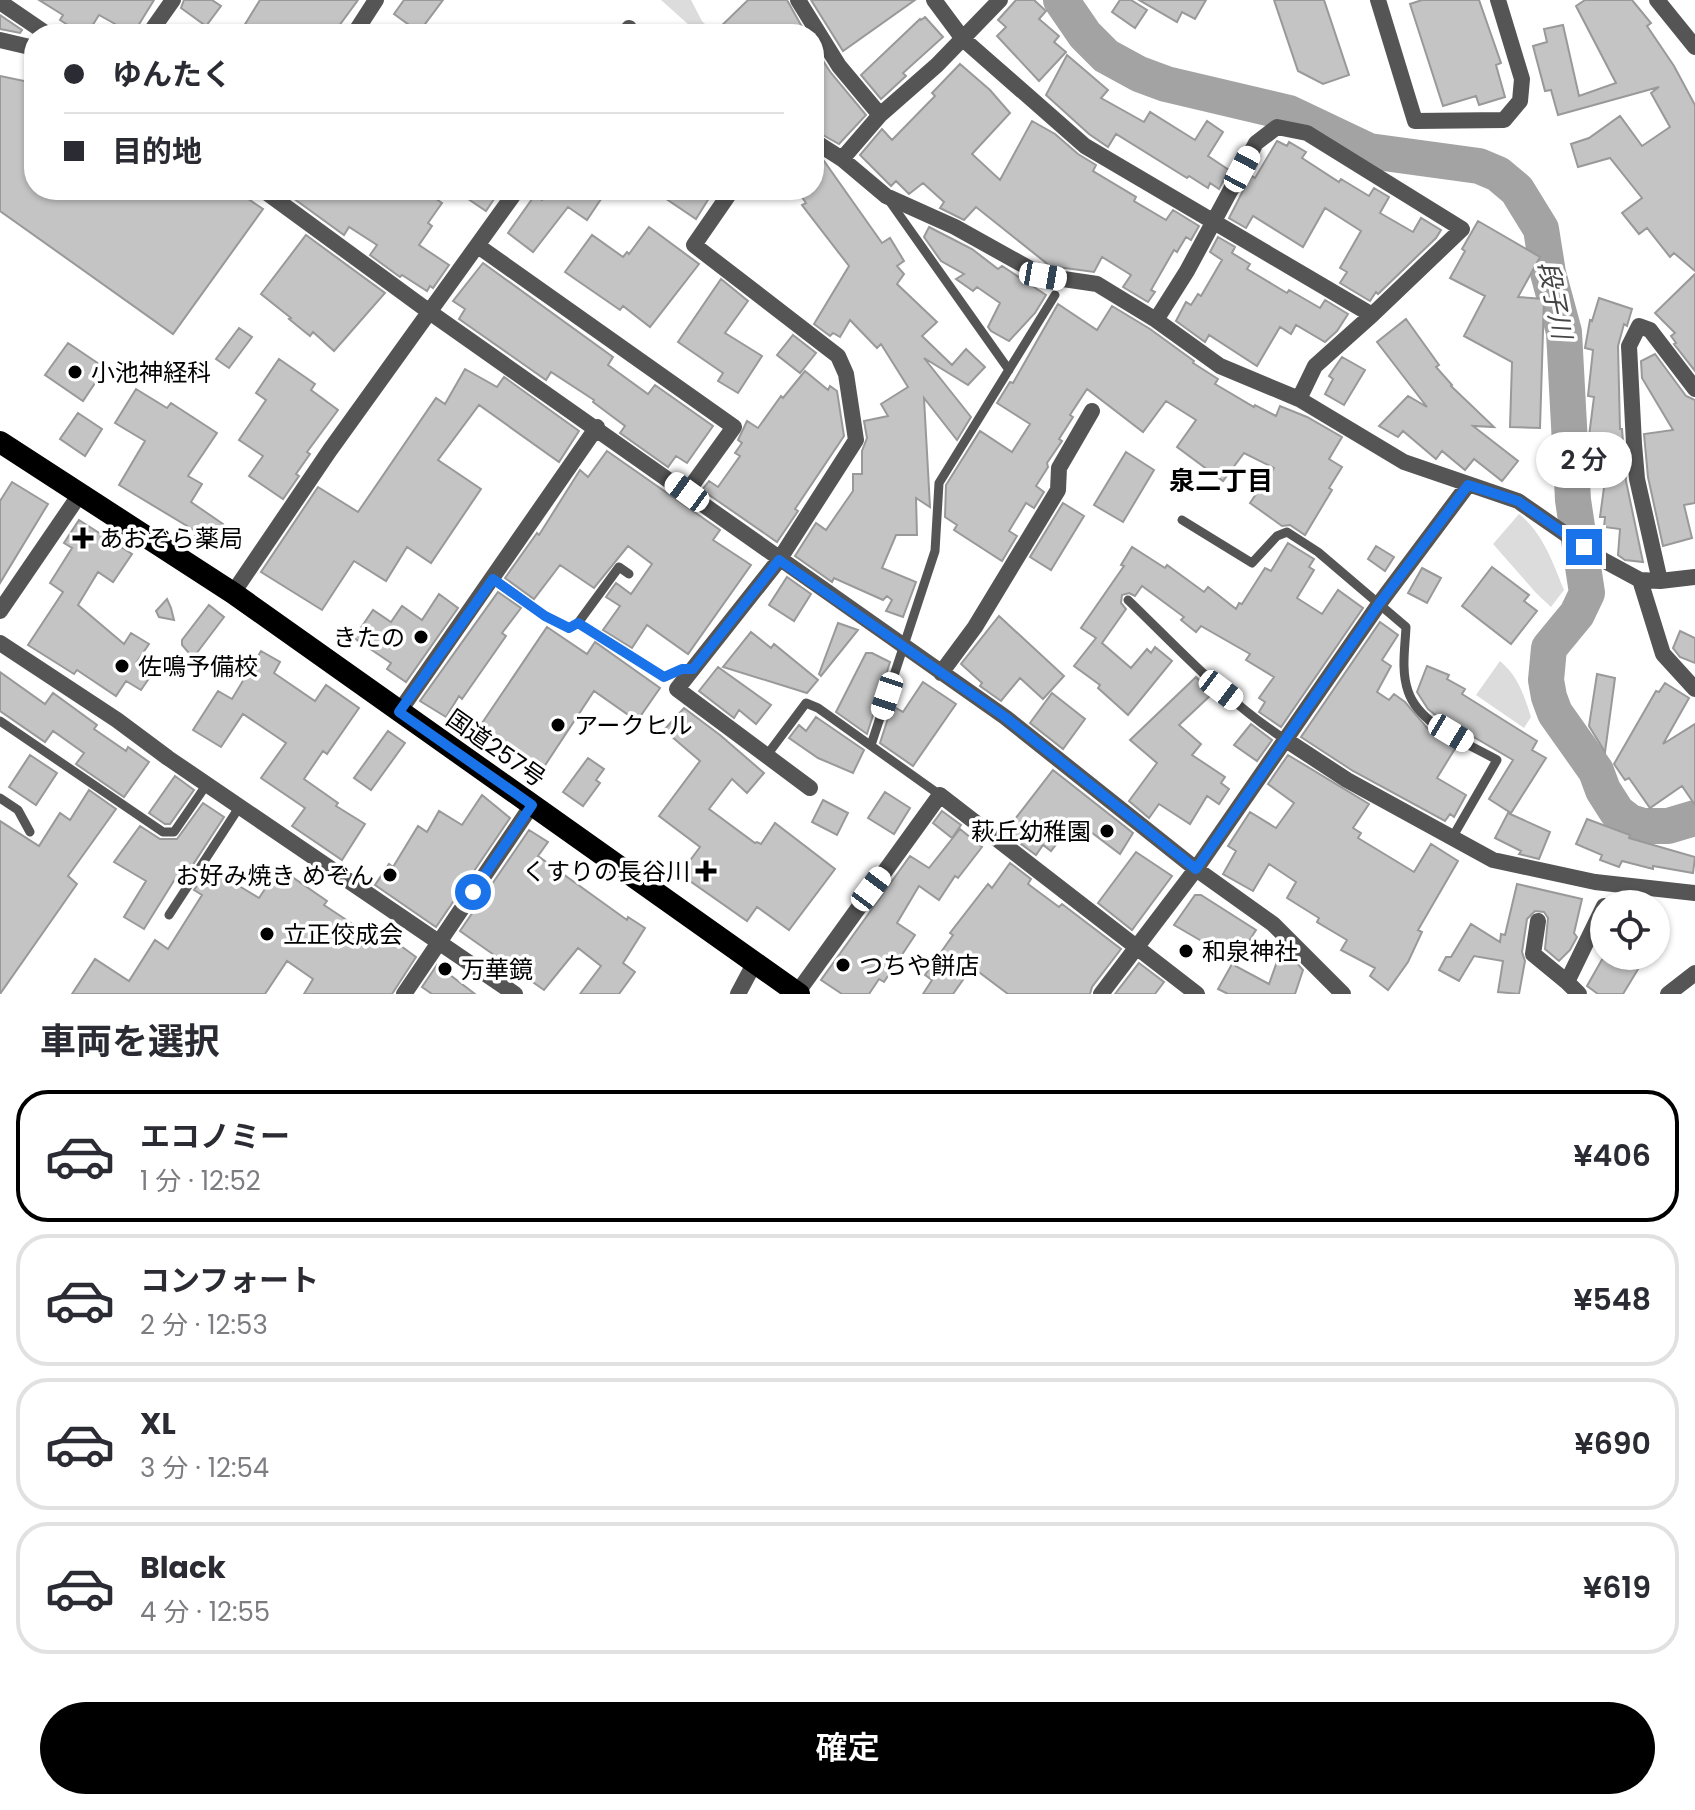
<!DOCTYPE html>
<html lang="ja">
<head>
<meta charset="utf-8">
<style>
	body { margin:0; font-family:Poppins,"Noto Sans JP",sans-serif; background:#f2f2f3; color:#2b2b33; height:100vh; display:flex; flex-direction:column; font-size:30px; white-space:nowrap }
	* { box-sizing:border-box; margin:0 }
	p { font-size:26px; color:#7c7c81 }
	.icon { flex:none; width:44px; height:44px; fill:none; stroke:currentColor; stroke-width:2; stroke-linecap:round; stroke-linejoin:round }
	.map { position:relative; height:994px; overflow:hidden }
	.details { display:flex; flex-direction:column; background:#fff; flex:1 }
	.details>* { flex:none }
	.hud { position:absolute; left:24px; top:24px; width:800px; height:176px; border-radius:32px; box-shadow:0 2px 6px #0004; display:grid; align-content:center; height:176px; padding:0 40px; background:#fff }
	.controls { position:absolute; left:1590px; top:890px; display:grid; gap:16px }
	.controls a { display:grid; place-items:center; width:80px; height:80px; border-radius:50%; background:#fff; box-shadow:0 2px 6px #0004; font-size:40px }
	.end { position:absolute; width:36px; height:36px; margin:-18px; border:10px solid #1a73e8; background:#fff; box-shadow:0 0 0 4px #fff }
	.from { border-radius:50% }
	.bubble { position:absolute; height:56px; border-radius:28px; background:#fff; box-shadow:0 2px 6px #0004; font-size:26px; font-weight:600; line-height:56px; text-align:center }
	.car { position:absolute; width:24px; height:48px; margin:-24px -12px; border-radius:10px; box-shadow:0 0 6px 2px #0007; background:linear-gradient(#fff 24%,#345 0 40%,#fff 0 76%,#345 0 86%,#fff 0) }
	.hud b { display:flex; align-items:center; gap:28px; height:76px; font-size:30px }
	.hud b+b { border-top:2px solid #e1e1e2 }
	.hud i { width:20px; height:20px; background:#2b2b33 }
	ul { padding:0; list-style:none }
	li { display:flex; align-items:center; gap:24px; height:132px; margin:0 16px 12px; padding:0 24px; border:4px solid #e1e1e2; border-radius:32px }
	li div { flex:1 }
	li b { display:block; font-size:30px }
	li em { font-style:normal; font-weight:600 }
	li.selected { border-color:#000 }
	li>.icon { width:72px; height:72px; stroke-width:1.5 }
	h2 { padding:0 40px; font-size:36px; line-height:96px }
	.primary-button { display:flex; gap:16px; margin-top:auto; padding:16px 40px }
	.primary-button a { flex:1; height:92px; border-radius:48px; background:#000; color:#fff; font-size:32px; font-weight:600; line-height:92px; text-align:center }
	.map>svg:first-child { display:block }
	.green { fill:#dcdcdc }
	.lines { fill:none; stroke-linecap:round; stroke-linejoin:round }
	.river { stroke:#a3a3a3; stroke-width:36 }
	.building { fill:#c4c4c4; stroke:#999; stroke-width:2 }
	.service { stroke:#555; stroke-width:9 }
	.minor { stroke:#555; stroke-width:16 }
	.tertiary { stroke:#555; stroke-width:16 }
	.trunk { stroke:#000; stroke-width:22 }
	.route { stroke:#1a73e8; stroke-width:10 }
	.poi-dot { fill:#000; stroke:#fff; stroke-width:3 }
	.labels { text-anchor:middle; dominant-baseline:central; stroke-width:7; stroke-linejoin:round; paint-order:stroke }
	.poi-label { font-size:24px; fill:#000; stroke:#fff; text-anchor:start }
	.street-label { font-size:24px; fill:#000; stroke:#fff }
	.water-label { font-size:26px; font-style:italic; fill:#444; stroke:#fff }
	.neighbourhood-label { font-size:26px; font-weight:bold; fill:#000; stroke:#fff }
</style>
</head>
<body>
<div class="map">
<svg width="1695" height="994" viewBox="0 0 1695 994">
	<rect width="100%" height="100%" fill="#fff"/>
	<path class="green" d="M661 0H691L702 21 715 34H699Z
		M1519 514C1543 533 1553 563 1564 590L1551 607 1536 593 1493 544Z
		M1500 661C1518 676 1524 695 1531 717L1524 728 1476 695Z"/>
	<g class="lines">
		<path class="river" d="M1061 0 1085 35 1106 56 1139 74 1166 84 1289 113 1369 151 1479 166 1498 174 1517 190 1541 229 1548 273 1564 332 1573 500 1587 593 1577 614 1549 648 1546 680 1549 697 1555 713 1596 771 1603 790 1617 812 1630 822 1643 826H1668L1695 818"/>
	</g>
	<path class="building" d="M39 0H154L133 34 99 15 87 34H82L60 20 63 15Z
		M184 0H212L221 6 206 26 181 8Z
		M260 0H358L333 34H239Z
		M404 0H443L419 32 394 14Z
		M748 0H787L806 34H713Z
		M811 0H915L843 51Z
		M1016 0H1034L1046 11 1039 19 1059 36 1054 42 1066 52 1039 81 997 36 1006 27 998 20Z
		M1120 0H1131L1147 10 1135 28 1112 12Z
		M1139 0H1206L1195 19 1182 12 1177 22Z
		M1274 0H1324L1349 75 1323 84 1298 71Z
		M1422 0H1479L1501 63 1496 65 1505 97 1479 105 1476 96 1443 106 1410 4Z
		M1585 0H1632L1651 23 1647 26 1674 66 1695 105V271L1674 253 1670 257 1647 228 1639 234 1622 213 1642 198 1610 158 1578 167 1571 144 1589 138 1620 116 1642 146 1670 127 1651 93 1659 87 1558 115 1551 90 1545 91 1533 46 1547 42 1544 29 1563 25 1579 96 1616 83 1576 6Z
		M0 15 22 30 20 33 0 29Z
		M925 17 943 37 903 73 906 76 881 99 861 75 920 19 921 20Z
		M814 47 831 73 866 115 839 144 814 130Z
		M1067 55 1108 90 1101 98 1144 122 1150 112 1195 140 1207 121 1223 132 1208 156 1229 170 1219 189 1210 183 1208 188 1189 176 1187 178 1116 134 1108 147 1089 134 1046 95Z
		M960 64 990 90 1010 113 972 154 1000 180 1032 121 1055 134 1078 154 1096 165 1093 171 1136 197 1134 201 1166 220 1173 210 1199 226 1191 240 1186 237 1177 252 1174 250 1151 290 1155 292 1148 302 1123 287 1131 275 1102 257 1094 272 1050 266 976 207 964 220 940 208 944 202 923 183 909 194 896 181 891 186 860 155 882 129 892 140 935 96 932 93Z
		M0 76 34 83V190H235L263 209 173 334 0 211Z
		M1277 141 1287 146 1289 142 1306 152 1302 158 1339 182 1341 179 1369 196 1374 188 1389 197 1380 213 1413 232 1421 218 1441 230 1436 238 1378 294 1376 292 1370 301 1340 283 1347 272 1340 268 1361 231 1325 208 1303 247 1253 216 1246 228 1229 218 1248 181 1252 176 1255 178Z
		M814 154 824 161 882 243 890 238 904 261 897 266 904 274 897 284 937 322 922 336 952 365 966 349 985 367 968 385 924 358 971 417 957 440 924 398 930 507 916 498 917 535H896L882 568 916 582 903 617 886 611 892 600 887 596 883 600 834 578 832 582 795 556 816 523 826 530 853 491V474H862V451L867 438 864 421 888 416 881 404 908 387 881 344 877 348 850 320 840 337 833 333 830 336 814 324 849 266 802 205 806 203 797 190H814Z
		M282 190H423L442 203 428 223 432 226 419 245 449 265 433 288 430 286 427 291 402 275 400 277 370 255 377 245 349 227 344 235Z
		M455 190H500L486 211Z
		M542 190H607L587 220 568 207 533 252 508 233 535 195 542 200 547 193Z
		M653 190H714L696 219Z
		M1478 221 1540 257 1518 297 1544 299 1540 428 1510 427 1512 362 1464 336 1485 296 1450 278 1465 251 1462 249Z
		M649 227 699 264 650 327 623 306 620 310 565 272 592 235 623 257 627 252 629 254Z
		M929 227 972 249 998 269 1002 266 1046 295 1035 313 1009 341 991 331 988 327 1000 303 977 287 973 291 956 279 964 274 941 261 924 237Z
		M306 235 385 293 334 351 313 332 310 336 289 319 291 318 261 294Z
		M1218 237 1235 247 1232 253 1250 264 1247 269 1287 293 1289 290 1320 308 1325 300 1348 314 1337 331 1325 342 1296 325 1291 334 1280 327 1257 366 1209 335 1205 342 1176 321 1186 302 1191 305 1198 294 1201 296 1222 260 1210 252Z
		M483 263 613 357 608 365 648 394 655 385 713 426 687 463 676 456 668 467 620 433 625 426 593 402 594 400 551 372 546 380 459 319 465 309 453 301Z
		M1695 274V371L1674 344 1676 343 1671 336 1675 333 1655 313Z
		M721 279 748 301 725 333 762 356 738 393 718 381 723 373 678 342Z
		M1599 298 1632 309 1627 326 1624 324 1618 346 1620 429H1622L1626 481 1643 562 1625 560 1618 555 1620 529 1604 527 1605 517H1600L1606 473 1599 472 1602 446 1588 444 1594 397 1588 396 1593 350 1585 348 1590 320 1592 321Z
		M1058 304 1097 330 1112 306 1150 329 1194 361 1193 363 1218 379 1215 384 1254 407 1255 405 1276 416 1280 406 1307 417 1342 437 1329 459 1342 467 1329 488 1332 490 1305 535 1290 525 1282 526 1250 503 1274 468 1244 453 1223 481 1177 447 1196 420 1166 401 1143 432 1087 389 1070 415 1073 417 1059 439 1062 441 1047 463 1048 467 1036 486 1044 492 1034 508 1026 503 1009 531 1017 536 1002 561 954 530 957 525 945 517 946 485 980 431 1012 452 1030 424 997 403 1010 382 1013 383Z
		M1406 319 1439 365 1436 367 1452 385 1451 386 1494 427 1473 426 1518 461 1502 481 1474 459 1465 470 1442 451 1436 459 1403 431 1398 437 1379 426 1408 396 1427 407 1377 342Z
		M239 328 252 337 229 368 216 359Z
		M793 335 816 353 800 373 777 355Z
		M68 343 105 368 83 401 45 375Z
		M1655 354 1686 396 1695 400V503L1684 505 1692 538 1663 546 1648 477 1644 434 1673 430 1642 378 1641 361Z
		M1342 357 1365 370 1344 405 1325 394 1333 379 1329 376Z
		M279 359 315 384 311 390 338 410 307 452 310 454 296 474 299 476 283 499 249 476 263 456 239 440 266 400 256 393Z
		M465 369 497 387 504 377 579 431 559 462 479 405 438 460 481 489 431 563 407 547 386 581 354 561 322 610 261 572 318 487 358 512 436 398 445 404Z
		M805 371 828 390 830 386 837 391 844 436 795 509 798 511 777 542 702 490 709 481 718 487 740 456 735 453 742 443 738 440 747 421 758 428 781 396 783 398Z
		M136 389 167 408 171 403 217 433 188 476 202 484 191 502 223 524 209 545 195 535 197 532 119 485 145 441 115 423Z
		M78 413 102 429 85 456 60 439Z
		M607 451 720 530 713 540 751 565 688 654 647 625 632 648 603 630 620 606 606 597 616 583 631 594 652 564 628 546 594 588 560 565 534 599 505 578 537 533 539 535 580 470 588 477Z
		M1126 452 1154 470 1123 522 1094 505Z
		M12 482 48 504 0 583V501Z
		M1063 503 1084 516 1051 570 1030 557Z
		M79 520 132 554 113 582 98 572 78 605 124 644 131 633 149 644 136 663 152 674 141 690 126 681 116 696 77 670 74 674 28 645 63 592 50 583 72 548 64 543Z
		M1288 543 1314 559 1309 567 1314 570 1297 598 1322 614 1338 590 1363 608 1281 727 1259 712 1265 702 1259 698 1274 677 1246 660 1250 654 1201 626 1196 632 1181 620 1184 617 1142 586 1135 596 1129 593 1122 595 1121 603 1126 609 1102 643 1131 668 1147 649 1151 653 1155 647 1172 661 1128 715 1098 688 1100 685 1074 666 1096 638 1081 628 1124 566 1121 565 1132 547 1165 568 1167 565 1204 592 1208 587 1236 609 1239 603 1242 604 1265 568 1271 571Z
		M1376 546 1394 557 1385 571 1368 559Z
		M1492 567 1529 595 1524 601 1537 611 1511 644 1462 606Z
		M1422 568 1441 578 1427 603 1408 593Z
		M787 577 811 594 794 621 769 605Z
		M498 592 521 608 502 633 506 636 462 699 459 696 446 717 420 701Z
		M439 594 458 608 406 682 387 669 391 663 354 638 373 610 391 622 402 606 422 620Z
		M167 599 171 608 174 620 159 617 156 611Z
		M209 605 224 617 193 658 182 645V640Z
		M999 616 1064 676 1043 699 1020 678 1001 701 980 686 982 683 961 664Z
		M1380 622 1398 635 1382 660 1391 666 1377 692 1389 700 1394 694 1405 702 1428 729 1456 747 1437 778 1466 795 1454 817 1450 814 1445 821 1353 771 1301 737Z
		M838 623 858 630 821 676 819 674Z
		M547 627 587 654 595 642 660 688 637 721 594 691 542 770 478 729Z
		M1680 631 1695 638V663L1680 657 1673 648Z
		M751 632 771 648 774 644 818 680 807 693 723 667Z
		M261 651 280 662 274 673 315 701 326 685 359 708 327 754 323 751 304 779 338 803 336 806 365 824 342 860 292 826 305 808 261 778 286 743 243 714 221 747 193 730 218 691 232 699Z
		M866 653H872L890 662 867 734 836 712Z
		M1427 666 1449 675 1447 679 1465 689 1462 694 1537 741 1532 750 1546 758 1511 813 1489 799 1513 760 1465 732 1464 734 1449 726 1428 709 1417 692Z
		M718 667 771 705 756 724 739 710 734 718 699 691Z
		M0 672 45 704 53 693 97 725 94 729 126 751 128 747 149 762 124 797 76 764 84 753 53 731 45 742 0 711Z
		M1597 674 1615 678 1605 752 1589 726Z
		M1196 677 1212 694 1179 725 1201 744 1192 755 1225 777 1221 783 1229 789 1219 804 1207 796 1190 824 1159 804 1149 818 1129 801 1157 763 1130 740Z
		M923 682 956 704 913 766 880 743 892 706 903 712Z
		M1665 683 1689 698 1663 744 1695 724V805L1682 786 1650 808 1629 778 1625 780 1614 764 1656 691 1659 692Z
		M1052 693 1085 719 1063 749 1030 723Z
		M684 708 720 735 764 773 747 793 732 779 709 809 755 843 757 842 761 844 775 823 835 869 789 930 757 907 747 921 680 874 700 847 659 816 700 761 664 730Z
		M816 717 864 750 853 773 818 758 789 738 799 725 806 731Z
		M1251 724 1272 740 1257 761 1234 745Z
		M388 731 405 743 371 790 354 778Z
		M30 755 57 773 36 805 9 787Z
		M1288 755 1369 804 1353 828 1361 833 1358 838 1414 872 1431 844 1458 861 1418 930 1422 932 1408 962 1388 990 1370 976 1375 968 1341 950 1347 940 1317 922 1319 918 1287 898 1296 882 1269 864 1253 891 1223 874 1236 851 1228 846 1250 812 1276 828 1294 803 1268 784Z
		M588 758 604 769 596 780 600 783 583 806 563 792Z
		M1053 770 1133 833 1120 854 1075 820 1051 851 1043 845 1036 855 1005 832Z
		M175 776 194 790 170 824H165L149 813Z
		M89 790 116 809 68 876 77 884 0 994V821L39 846 60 813 70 820Z
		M885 792 910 808 894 834 868 818Z
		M482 795 510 818 436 927 375 885 389 864 393 867 418 826 427 832 439 811 462 825Z
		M823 800 848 813 837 835 812 822Z
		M203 803 224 817 181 883 175 879 144 929 124 917 146 881 114 862 140 826 160 839H177Z
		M942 811 961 825 952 838 933 823Z
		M1508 813 1550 832 1539 859 1519 854 1521 851 1495 838Z
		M1587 819 1630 835 1629 838 1695 857 1693 873 1653 866V869L1622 861 1619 867 1600 860 1602 855 1576 844Z
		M960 829 982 847 958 878 955 876 939 900 919 886 897 923 915 935 884 982 879 979 869 994H842L821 980 910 856 929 868Z
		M529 830 548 842 538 856 627 920 628 917 645 928 623 963 635 972 619 994H580L601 966 578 948 544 990 460 931Z
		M1136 852 1172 876 1132 930 1098 903Z
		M1010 863 1031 879 1028 884 1059 907 1062 904 1121 949 1092 987 1090 994H1008L972 967 953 994H923L932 980 925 975 953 935 950 933 988 884 992 888Z
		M209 868 259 898 279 868 327 901 324 905 384 945 390 938 416 957 392 994H304L313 979 287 961 265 994H72L95 959 129 981 155 940 168 949 202 895 194 890Z
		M1517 884 1582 899 1574 933 1577 937 1570 950 1559 961 1545 949 1548 918 1544 912 1535 911 1527 919 1522 952 1525 961 1519 994 1498 992 1503 961 1474 956 1459 981 1439 970 1446 957H1451L1471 924 1500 942 1501 934 1505 935Z
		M1195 895H1201L1256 930 1236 961 1174 925Z
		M1279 956 1295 961 1303 970 1295 994H1228L1218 989 1232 964 1269 984Z
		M1604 956H1646L1623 994H1598L1587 986Z
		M1139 963 1164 982 1155 994H1115Z
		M437 965 475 994H432L422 987Z"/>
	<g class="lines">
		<path class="service" d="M888 199 1009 370
			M1182 520 1252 563 1277 536 1287 532 1318 552 1406 627C1405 648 1401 671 1408 691 1419 725 1467 743 1497 760L1452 838
			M493 579 545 616 569 628 578 623 619 567 629 574
			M1128 600C1179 649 1227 702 1286 740
			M578 623 664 677 682 669H693
			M0 721 163 832H174L207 784
			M871 745 935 551 939 483 1055 295
			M767 755 806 703 818 708 940 795
			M0 798 18 810 30 832
			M169 915 240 806"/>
		<path class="minor" d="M798 0 839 66 880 115
			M934 0 963 39 1085 146 1372 315 1315 366 1299 399
			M1378 0 1415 121 1504 120 1520 101 1522 79 1498 0
			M0 2 47 34
			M149 34 173 0
			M354 34 376 0
			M624 34 629 28
			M0 40 34 48
			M814 141 842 159 886 196 955 227 1043 276 1097 284 1156 320 1220 366 1299 399 1404 462 1518 501 1603 560 1640 580 1660 581 1695 577
			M842 159 880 115 937 65 1000 0
			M263 190 431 313 1005 717 1196 869 1273 924 1343 994
			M732 190 694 245 838 356 846 374 856 440 779 560 677 689 810 788
			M478 246 734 427 687 492
			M1156 320 1187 271 1256 143 1277 127 1307 133 1462 229 1372 315
			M1640 580 1663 654 1695 689
			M1660 581 1637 479 1634 444 1629 346 1639 326 1650 330 1695 389
			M233 593 330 450 517 190
			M0 611 80 494
			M941 673 975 627 1058 490 1059 468 1092 411
			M399 712 597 427
			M1286 740 1347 780 1493 860 1595 882 1695 893
			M1538 921 1533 954 1567 982
			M797 993 940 795 1197 994
			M404 994 532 805
			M1101 994 1196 869 1379 604 1468 485
			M1579 994 1567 982 1604 906
			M1668 994 1695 973"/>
		<path class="tertiary" d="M1657 0 1695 47
			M0 643 117 720 168 758 515 994
			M738 994 754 964"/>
		<path class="trunk" d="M0 442 233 593 799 994"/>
	</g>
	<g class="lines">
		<path class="route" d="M473 892 532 805 399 712 493 579 545 616 569 628 578 623 664 677 682 669H693L779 560 1005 717 1196 869 1379 604 1468 485 1518 501 1584 547"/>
	</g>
	<g class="poi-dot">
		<circle cx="75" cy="372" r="8"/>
		<path d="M79 526h8v8h8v8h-8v8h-8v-8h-8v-8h8z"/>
		<circle cx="421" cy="637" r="8"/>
		<circle cx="122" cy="666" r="8"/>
		<circle cx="558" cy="725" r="8"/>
		<circle cx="1107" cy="831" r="8"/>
		<path d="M702 859h8v8h8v8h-8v8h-8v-8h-8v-8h8z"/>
		<circle cx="390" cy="875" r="8"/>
		<circle cx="267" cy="934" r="8"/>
		<circle cx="1186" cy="951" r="8"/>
		<circle cx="843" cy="965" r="8"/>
		<circle cx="445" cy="969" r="8"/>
	</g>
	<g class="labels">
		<g class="poi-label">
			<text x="91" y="372">小池神経科</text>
			<text x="99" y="538">あおぞら薬局</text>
			<text x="405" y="637" text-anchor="end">きたの</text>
			<text x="138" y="666">佐鳴予備校</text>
			<text x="574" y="725">アークヒル</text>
			<text x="1091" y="831" text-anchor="end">萩丘幼稚園</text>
			<text x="690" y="871" text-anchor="end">くすりの長谷川</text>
			<text x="374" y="875" text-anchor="end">お好み焼き めぞん</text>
			<text x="283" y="934">立正佼成会</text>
			<text x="1202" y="951">和泉神社</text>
			<text x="859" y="965">つちや餅店</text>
			<text x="461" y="969">万華鏡</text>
		</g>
		<g class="street-label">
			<text transform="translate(496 748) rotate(35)">国道257号</text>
		</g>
		<g class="water-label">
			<text transform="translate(1555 300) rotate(79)">段子川</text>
		</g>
		<g class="neighbourhood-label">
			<text x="1221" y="481">泉二丁目</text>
		</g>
	</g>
</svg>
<div class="controls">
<a><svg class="icon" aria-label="locate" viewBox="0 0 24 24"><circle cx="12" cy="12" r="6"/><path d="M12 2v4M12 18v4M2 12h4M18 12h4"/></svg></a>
</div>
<i class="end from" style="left:473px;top:892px"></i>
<i class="end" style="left:1584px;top:547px"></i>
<div class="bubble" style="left:1536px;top:432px;width:96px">2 分</div>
<i class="car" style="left:1242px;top:169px;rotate:28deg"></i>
<i class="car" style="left:1043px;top:276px;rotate:100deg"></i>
<i class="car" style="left:687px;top:492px;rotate:306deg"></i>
<i class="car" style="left:1221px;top:690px;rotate:127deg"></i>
<i class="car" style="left:887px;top:696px;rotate:198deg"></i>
<i class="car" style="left:1451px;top:733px;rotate:121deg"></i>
<i class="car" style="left:871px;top:889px;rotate:37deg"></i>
<div class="hud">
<b><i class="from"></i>ゆんたく</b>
<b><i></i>目的地</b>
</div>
</div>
<section class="details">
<h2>車両を選択</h2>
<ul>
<li class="selected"><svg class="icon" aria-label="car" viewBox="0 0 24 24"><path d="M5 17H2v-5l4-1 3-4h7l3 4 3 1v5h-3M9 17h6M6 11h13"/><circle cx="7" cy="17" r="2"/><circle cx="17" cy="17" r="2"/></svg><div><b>エコノミー</b><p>1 分 · 12:52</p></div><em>¥406</em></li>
<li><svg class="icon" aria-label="car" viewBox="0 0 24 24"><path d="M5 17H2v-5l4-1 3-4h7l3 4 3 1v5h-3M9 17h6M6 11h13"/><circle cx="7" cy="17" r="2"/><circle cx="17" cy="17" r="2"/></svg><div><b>コンフォート</b><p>2 分 · 12:53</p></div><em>¥548</em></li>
<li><svg class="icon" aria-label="car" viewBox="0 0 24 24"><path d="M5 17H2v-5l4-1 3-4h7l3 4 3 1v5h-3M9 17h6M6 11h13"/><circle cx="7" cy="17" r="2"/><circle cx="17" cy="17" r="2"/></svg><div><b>XL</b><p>3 分 · 12:54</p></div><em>¥690</em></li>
<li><svg class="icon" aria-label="car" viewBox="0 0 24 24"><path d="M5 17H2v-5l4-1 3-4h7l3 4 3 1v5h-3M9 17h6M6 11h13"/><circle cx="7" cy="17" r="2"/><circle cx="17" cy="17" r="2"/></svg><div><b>Black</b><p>4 分 · 12:55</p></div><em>¥619</em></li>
</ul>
<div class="primary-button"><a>確定</a></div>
</section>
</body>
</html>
